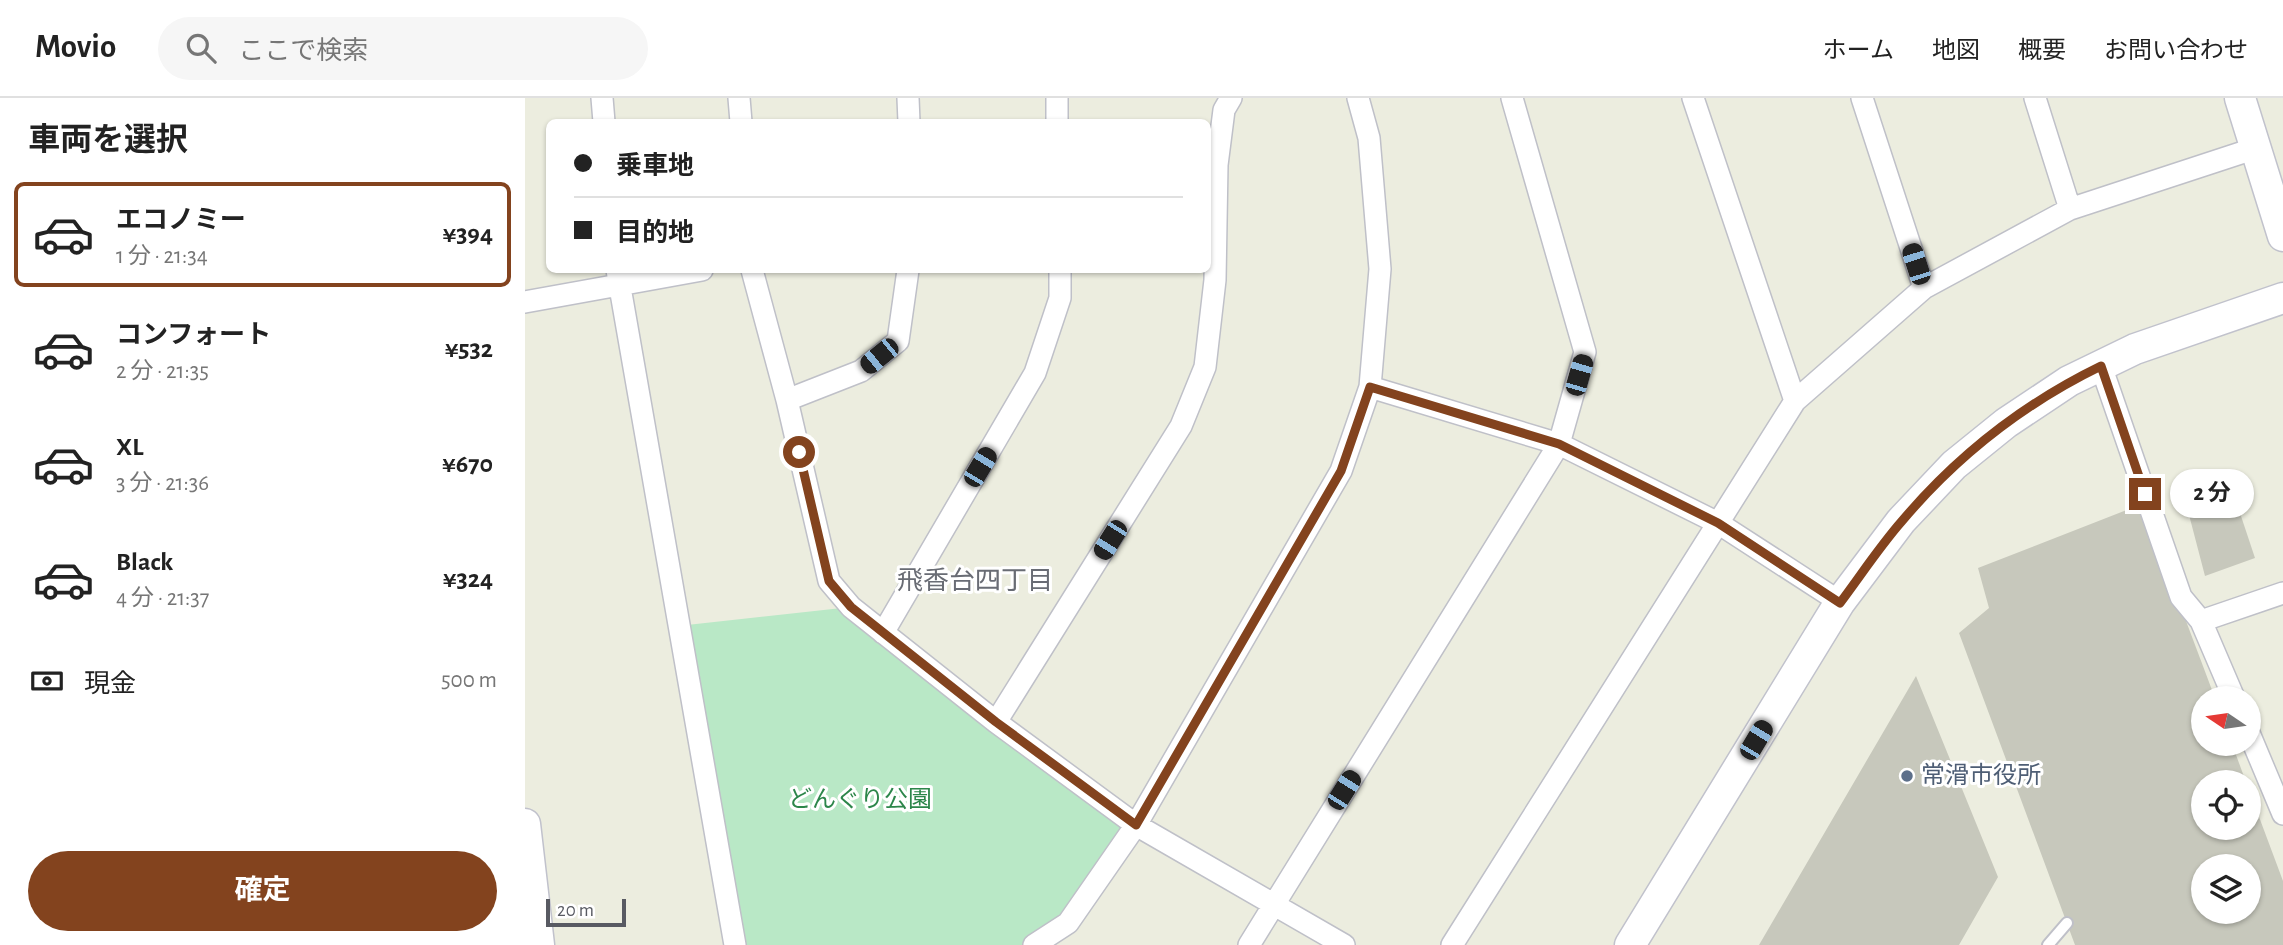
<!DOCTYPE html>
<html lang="ja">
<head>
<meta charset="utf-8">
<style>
	body { margin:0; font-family:"Alegreya Sans","Noto Sans JP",sans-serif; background:#f6f6f6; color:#222; height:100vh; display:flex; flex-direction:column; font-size:26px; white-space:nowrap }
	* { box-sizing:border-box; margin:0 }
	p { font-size:23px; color:#767676 }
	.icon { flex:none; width:38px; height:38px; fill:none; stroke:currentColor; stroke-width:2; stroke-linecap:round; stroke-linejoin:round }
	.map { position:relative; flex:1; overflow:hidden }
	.details { display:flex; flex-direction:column; background:#fff; width:525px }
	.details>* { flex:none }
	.banner { position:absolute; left:21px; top:21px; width:665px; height:154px; border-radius:10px; box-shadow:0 2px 5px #0004; display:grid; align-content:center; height:154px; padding:0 28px; background:#fff }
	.needle { width:46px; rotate:283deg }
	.buttons { position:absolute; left:1666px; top:588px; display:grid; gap:14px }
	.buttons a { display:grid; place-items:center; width:70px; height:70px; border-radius:50%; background:#fff; box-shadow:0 2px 5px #0004; font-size:35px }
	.scale { position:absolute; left:21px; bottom:18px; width:80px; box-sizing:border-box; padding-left:7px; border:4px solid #585a62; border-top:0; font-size:19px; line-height:24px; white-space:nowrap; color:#585a62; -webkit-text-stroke:5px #fff; paint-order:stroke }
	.end { position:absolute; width:32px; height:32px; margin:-16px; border:9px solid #83431e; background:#fff; box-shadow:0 0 0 4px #fff }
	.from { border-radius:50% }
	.bubble { position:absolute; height:49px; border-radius:24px; background:#fff; box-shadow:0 2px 5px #0004; font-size:23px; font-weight:700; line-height:49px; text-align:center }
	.car { position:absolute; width:21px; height:42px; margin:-21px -10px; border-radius:9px; box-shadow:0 0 5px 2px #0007; background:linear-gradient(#222 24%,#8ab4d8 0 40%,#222 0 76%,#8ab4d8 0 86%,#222 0) }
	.banner b { display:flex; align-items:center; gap:24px; height:66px; font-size:26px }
	.banner b+b { border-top:2px solid #e0e0e0 }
	.banner i { width:18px; height:18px; background:#222 }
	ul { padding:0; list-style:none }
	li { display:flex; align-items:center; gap:21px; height:105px; margin:0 14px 10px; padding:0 14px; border:4px solid transparent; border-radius:10px }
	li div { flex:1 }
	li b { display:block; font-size:26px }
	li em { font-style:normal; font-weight:700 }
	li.current { border-color:#83431e }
	li>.icon { width:63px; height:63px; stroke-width:1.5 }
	h2 { padding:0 28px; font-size:32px; line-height:84px }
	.pay { display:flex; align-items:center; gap:18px; height:77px; padding:0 28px; font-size:26px }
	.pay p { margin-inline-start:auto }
	.button { display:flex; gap:14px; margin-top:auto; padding:14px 28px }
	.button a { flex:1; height:80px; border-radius:42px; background:#83431e; color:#fff; font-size:28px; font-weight:700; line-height:80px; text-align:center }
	header { display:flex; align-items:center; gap:42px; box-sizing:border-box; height:98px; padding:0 35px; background:#fff; border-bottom:2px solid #e0e0e0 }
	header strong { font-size:33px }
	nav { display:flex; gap:38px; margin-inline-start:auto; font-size:24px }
	.search { width:490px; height:63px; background:#f6f6f6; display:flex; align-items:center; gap:18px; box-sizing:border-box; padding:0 24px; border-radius:38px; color:#767676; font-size:26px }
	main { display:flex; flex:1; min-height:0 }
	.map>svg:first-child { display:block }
	.green { fill:#b9e8c6 }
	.building { fill:#c7c8bc; fill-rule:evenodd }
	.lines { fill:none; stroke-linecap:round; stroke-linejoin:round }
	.lane-casing { stroke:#bfc0c8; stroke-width:14 }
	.street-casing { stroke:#bfc0c8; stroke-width:24 }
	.secondary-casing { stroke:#c1c2cc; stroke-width:33 }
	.lane { stroke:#fff; stroke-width:10 }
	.street { stroke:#fff; stroke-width:21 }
	.secondary { stroke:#fff; stroke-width:30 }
	.route { stroke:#83431e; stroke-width:9 }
	.service-dot { fill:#5c6f8a; stroke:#fff; stroke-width:2.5 }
	.labels { text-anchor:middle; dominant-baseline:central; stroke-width:6; stroke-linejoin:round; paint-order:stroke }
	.service-label { font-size:24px; fill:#4e5e75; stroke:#fff; text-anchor:start }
	.park-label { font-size:24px; fill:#2c864a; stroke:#fff }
	.neighbourhood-label { font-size:26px; fill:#696c74; stroke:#fff }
</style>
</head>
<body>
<header>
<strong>Movio</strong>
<div class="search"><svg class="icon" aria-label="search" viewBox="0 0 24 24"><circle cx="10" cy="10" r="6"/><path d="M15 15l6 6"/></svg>ここで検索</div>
<nav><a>ホーム</a><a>地図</a><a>概要</a><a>お問い合わせ</a></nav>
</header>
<main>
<section class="details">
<h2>車両を選択</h2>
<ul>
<li class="current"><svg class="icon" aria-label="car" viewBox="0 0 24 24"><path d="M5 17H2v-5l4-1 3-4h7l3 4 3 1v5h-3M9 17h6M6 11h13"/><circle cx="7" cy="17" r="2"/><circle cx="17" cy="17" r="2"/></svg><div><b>エコノミー</b><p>1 分 · 21:34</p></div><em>¥394</em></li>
<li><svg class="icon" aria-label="car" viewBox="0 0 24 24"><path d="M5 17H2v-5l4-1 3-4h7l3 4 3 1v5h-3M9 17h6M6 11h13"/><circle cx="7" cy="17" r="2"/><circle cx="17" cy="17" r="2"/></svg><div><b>コンフォート</b><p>2 分 · 21:35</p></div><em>¥532</em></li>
<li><svg class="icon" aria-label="car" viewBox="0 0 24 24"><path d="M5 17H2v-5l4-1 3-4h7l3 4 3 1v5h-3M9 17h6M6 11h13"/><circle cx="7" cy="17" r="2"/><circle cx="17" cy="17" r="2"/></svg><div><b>XL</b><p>3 分 · 21:36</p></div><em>¥670</em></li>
<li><svg class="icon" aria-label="car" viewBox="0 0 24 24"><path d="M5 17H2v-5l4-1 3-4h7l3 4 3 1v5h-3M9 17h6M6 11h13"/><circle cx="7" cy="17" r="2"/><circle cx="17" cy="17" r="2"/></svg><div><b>Black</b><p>4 分 · 21:37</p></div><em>¥324</em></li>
</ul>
<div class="pay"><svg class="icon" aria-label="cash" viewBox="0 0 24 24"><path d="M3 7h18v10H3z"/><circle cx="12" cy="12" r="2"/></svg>現金<p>500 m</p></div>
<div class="button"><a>確定</a></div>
</section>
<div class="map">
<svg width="1758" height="847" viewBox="0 0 1758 847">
	<rect width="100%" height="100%" fill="#eceddf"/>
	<path class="green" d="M326 509 611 727 543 825 509 847H211L162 527Z"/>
	<path class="building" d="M1701 373 1730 460 1680 478 1657 390Z
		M1617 406 1690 600H1678V646H1707L1721 684H1678V730H1724V692L1758 783V847H1550L1434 535 1464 510 1453 470ZM1678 768H1724V814H1678Z
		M1391 578 1473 779 1434 847H1234Z"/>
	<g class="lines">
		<g class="lane-casing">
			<path id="lane" d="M1523 847 1542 825"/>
		</g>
		<g class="street-casing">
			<path id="street" d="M77 0 79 24
				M214 0 216 24
				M383 0 384 24
				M532 0V24
				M1168 0 1270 303
				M1337 0 1399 190
				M1510 0 1545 111
				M92 172 210 847
				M227 172 262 302 304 483 326 509 471 624 611 727 819 847
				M0 204 177 172
				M1576 268 1656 499 1676 523
				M845 289 1034 346 1193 425 1315 504
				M262 302 336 273 373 243 383 172
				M358 535 510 275 535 200V172
				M1709 600 1676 523 1758 495
				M471 624 656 328 680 269 690 182 692 67 699 12 706 0
				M1724 635 1758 716
				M509 847 543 825 611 727 816 373 845 289 855 171 844 40 833 0
				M724 847 1034 346 1060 254 987 0
				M927 847 1270 303 1399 190 1545 111 1731 50"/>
		</g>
		<g class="secondary-casing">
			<path id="secondary" d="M1715 0 1758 138
				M0 726 14 847
				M1105 847 1315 504 1376 423 1429 367 1481 325 1544 283 1610 251 1758 200"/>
		</g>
		<use href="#lane" class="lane"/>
		<use href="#street" class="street"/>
		<use href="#secondary" class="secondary"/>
	</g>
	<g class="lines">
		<path class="route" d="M274 354 304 483 326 509 471 624 611 727 816 373 845 289 1034 346 1193 425 1315 505C1336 477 1355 448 1377 423 1432 358 1500 305 1576 268L1620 396"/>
	</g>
	<circle class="service-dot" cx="1382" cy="678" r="7"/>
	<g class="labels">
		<g class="service-label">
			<text x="1396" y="678">常滑市役所</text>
		</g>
		<g class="park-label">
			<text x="335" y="702">どんぐり公園</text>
		</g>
		<g class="neighbourhood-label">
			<text x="450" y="483">飛香台四丁目</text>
		</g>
	</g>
</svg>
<div class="buttons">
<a><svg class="needle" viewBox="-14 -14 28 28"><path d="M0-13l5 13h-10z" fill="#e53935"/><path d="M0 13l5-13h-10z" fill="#767676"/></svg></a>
<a><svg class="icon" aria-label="locate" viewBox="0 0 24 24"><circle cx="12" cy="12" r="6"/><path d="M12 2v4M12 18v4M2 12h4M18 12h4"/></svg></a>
<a><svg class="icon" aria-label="layers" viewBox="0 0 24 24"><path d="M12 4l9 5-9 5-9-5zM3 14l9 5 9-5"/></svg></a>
</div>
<div class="scale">20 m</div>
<i class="end from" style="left:274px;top:354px"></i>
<i class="end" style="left:1620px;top:396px"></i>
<div class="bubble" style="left:1645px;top:371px;width:84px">2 分</div>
<i class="car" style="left:1391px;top:166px;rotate:342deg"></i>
<i class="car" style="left:354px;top:258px;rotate:231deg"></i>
<i class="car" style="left:1054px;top:277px;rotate:16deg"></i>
<i class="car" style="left:455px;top:369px;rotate:31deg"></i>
<i class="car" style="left:585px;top:442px;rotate:212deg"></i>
<i class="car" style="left:1231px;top:642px;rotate:31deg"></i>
<i class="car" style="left:819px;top:692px;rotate:32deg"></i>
<div class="banner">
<b><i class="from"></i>乗車地</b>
<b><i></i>目的地</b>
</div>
</div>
</main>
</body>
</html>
